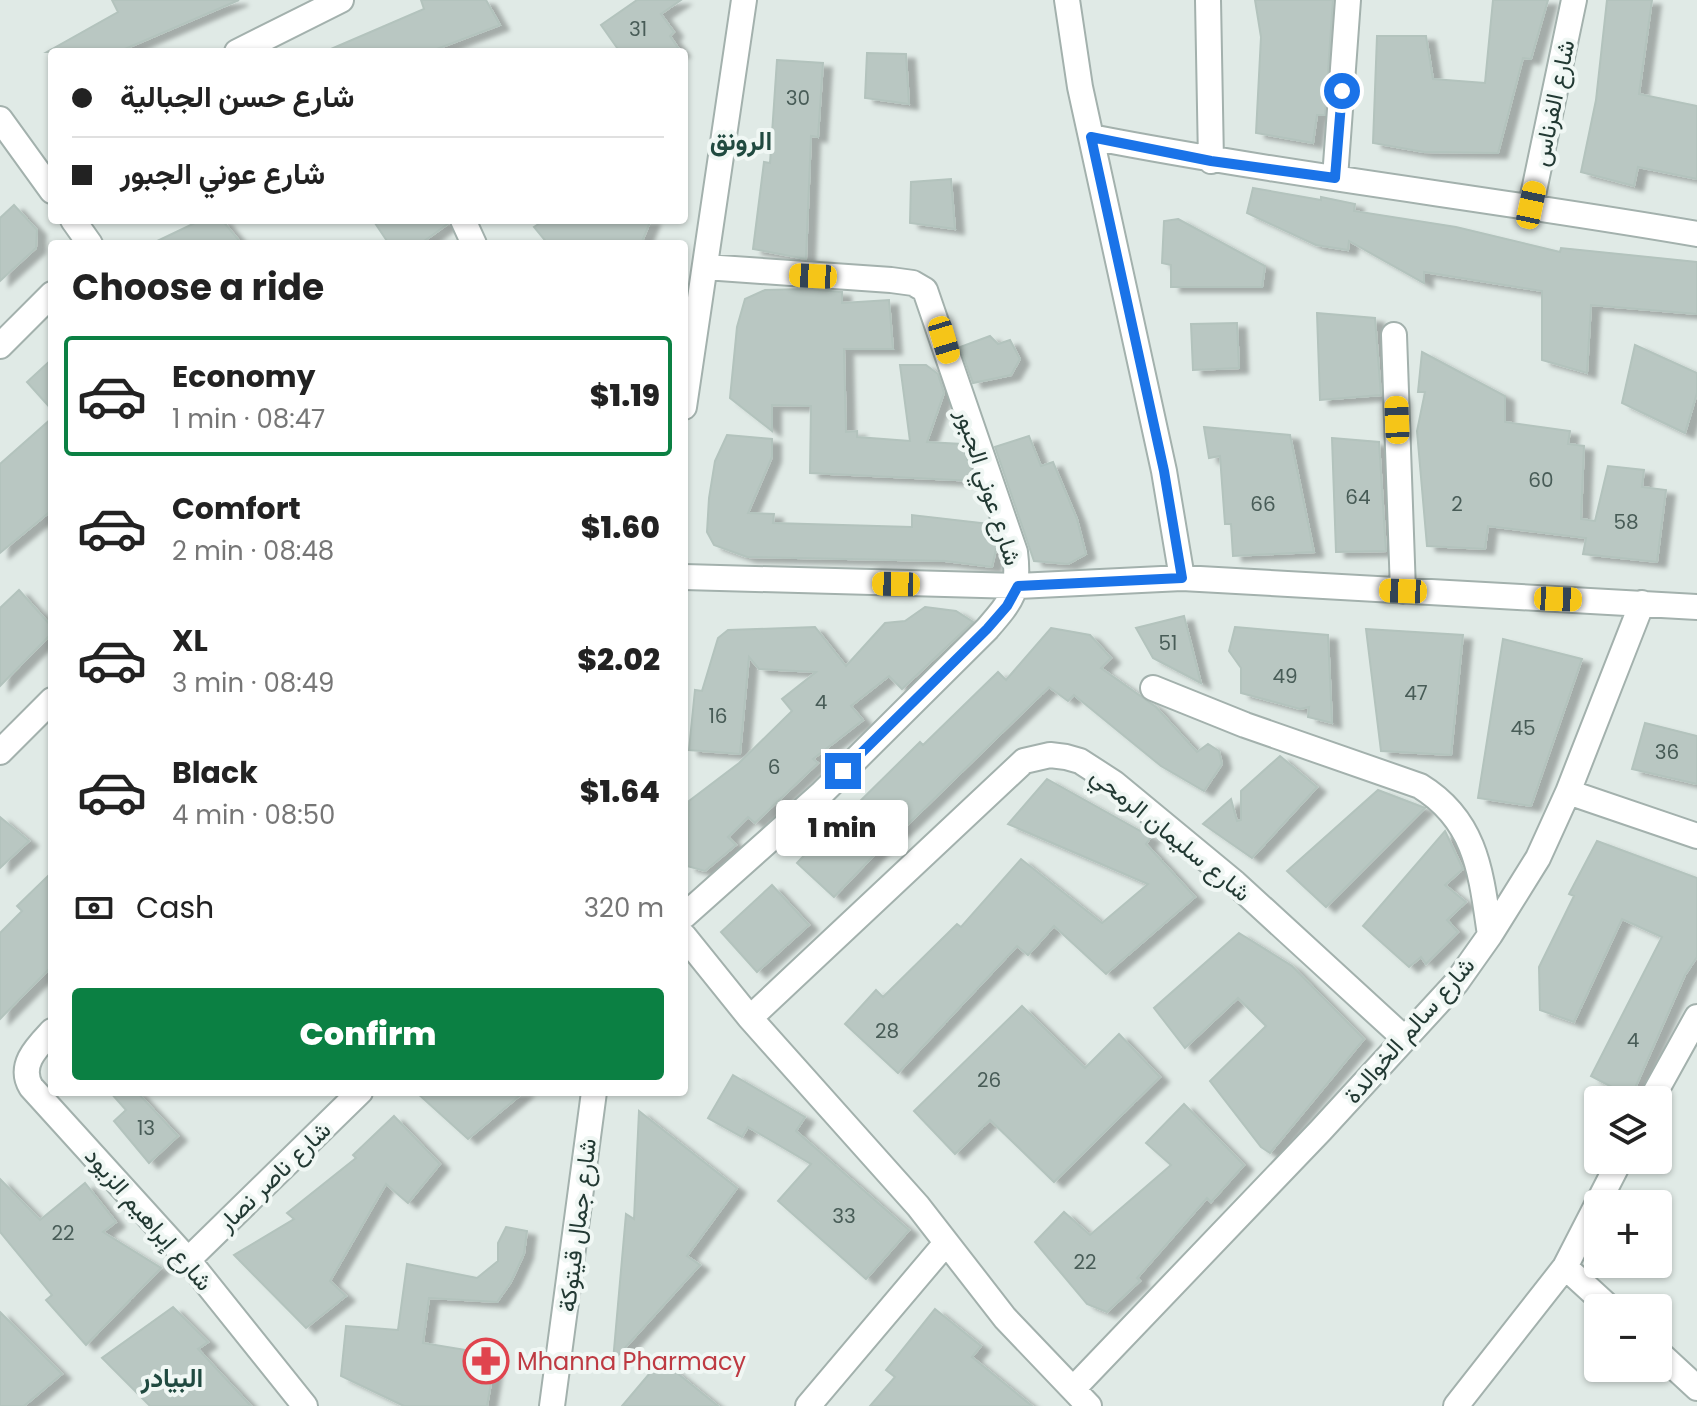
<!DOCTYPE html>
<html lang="en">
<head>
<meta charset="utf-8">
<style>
	body { margin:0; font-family:Poppins,Vazirmatn,sans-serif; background:#f2f2f2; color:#222; height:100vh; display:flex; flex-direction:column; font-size:30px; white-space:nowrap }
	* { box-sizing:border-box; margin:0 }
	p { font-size:26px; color:#767676 }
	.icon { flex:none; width:44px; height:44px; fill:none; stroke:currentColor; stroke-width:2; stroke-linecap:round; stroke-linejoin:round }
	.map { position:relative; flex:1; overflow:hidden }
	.drawer { position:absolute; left:48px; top:240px; width:640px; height:856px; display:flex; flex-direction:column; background:#fff; border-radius:8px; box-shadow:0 2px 6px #0004 }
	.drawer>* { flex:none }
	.guide { position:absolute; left:48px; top:48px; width:640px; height:176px; border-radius:8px; box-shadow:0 2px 6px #0004; display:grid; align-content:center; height:176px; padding:0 24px; background:#fff }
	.controls { position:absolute; left:1584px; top:1086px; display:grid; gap:16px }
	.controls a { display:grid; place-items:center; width:88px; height:88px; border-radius:8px; background:#fff; box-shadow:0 2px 6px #0004; font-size:40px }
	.end { position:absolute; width:36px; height:36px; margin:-18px; border:10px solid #1a73e8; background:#fff; box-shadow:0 0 0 4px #fff }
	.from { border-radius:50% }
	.bubble { position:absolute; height:56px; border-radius:8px; background:#fff; box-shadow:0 2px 6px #0004; font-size:26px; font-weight:800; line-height:56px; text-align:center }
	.car { position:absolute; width:24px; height:48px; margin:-24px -12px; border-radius:10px; box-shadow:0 0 6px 2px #0007; background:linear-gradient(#f5c518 24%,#345 0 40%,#f5c518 0 76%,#345 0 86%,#f5c518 0) }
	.guide b { display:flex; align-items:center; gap:28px; height:76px; font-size:30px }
	.guide b+b { border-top:2px solid #e0e0e0 }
	.guide i { width:20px; height:20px; background:#222 }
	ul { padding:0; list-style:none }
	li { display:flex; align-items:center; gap:24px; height:120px; margin:0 16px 12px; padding:0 8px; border:4px solid transparent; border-radius:8px }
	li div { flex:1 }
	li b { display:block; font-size:30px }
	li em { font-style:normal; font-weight:800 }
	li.selected { border-color:#0b8043 }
	li>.icon { width:72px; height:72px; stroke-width:1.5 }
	h2 { padding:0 24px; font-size:36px; line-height:96px }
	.pay { display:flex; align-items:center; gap:20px; height:88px; padding:0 24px; font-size:30px }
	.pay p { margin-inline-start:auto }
	.primary-button { display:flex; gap:16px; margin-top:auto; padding:16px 24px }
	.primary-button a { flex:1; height:92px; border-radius:8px; background:#0b8043; color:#fff; font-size:32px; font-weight:800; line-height:92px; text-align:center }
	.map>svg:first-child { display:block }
	.building { fill:#b9c7c2; stroke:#b3c3bd; stroke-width:2; filter:url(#shadow) }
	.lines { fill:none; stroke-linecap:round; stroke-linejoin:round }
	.minor-casing { stroke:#a3b1ad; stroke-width:28 }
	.minor { stroke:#fff; stroke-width:24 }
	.route { stroke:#1a73e8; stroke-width:10 }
	.labels { text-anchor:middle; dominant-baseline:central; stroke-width:8; stroke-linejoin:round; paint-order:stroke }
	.number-label { font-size:20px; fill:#485c57 }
	.street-label { font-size:24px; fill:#223933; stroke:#f0f7f4 }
	.health-label { font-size:24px; fill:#be3a42; stroke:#f0f7f4; text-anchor:start }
	.neighbourhood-label { font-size:26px; font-weight:bold; fill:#204a40; stroke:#f0f7f4 }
</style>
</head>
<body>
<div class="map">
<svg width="1697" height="1406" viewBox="0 0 1697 1406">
	<defs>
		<filter id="shadow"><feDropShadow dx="9" dy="5" stdDeviation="2" flood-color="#0004"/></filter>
	</defs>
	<rect width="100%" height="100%" fill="#e0eae6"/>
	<path class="building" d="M112 0H239L118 52H47L118 12Z
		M421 0H486L500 25 429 52H324L424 9Z
		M637 0H681L661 14 674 32 670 36 681 52H620L601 25Z
		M1255 0H1333L1325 115H1317L1313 143 1256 133 1261 37Z
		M1493 0H1548L1531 59 1523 58 1498 153 1424 152 1373 143 1377 36H1426L1433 79 1485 83Z
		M1607 0H1652L1639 94 1697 106V179L1638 167 1634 186 1581 172 1596 100Z
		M867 53 906 54 909 104 865 98Z
		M777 60 823 63 818 137 811 136 806 259 753 249 764 162 770 163Z
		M951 179 955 229 910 223 911 182Z
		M1253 188 1321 200V197L1355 204 1354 211 1456 227 1560 252 1561 248 1697 262V314L1591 305 1587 373 1542 360V291L1424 272V283L1349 241 1348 250 1316 245 1247 213Z
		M14 205 37 230 36 248 0 281V218Z
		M1178 219 1265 266 1262 287H1171V265L1162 263 1164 221Z
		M201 220H222L242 244H151Z
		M373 220H448L449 223 420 244H389Z
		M545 220H651L641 244H548L534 227Z
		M806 289 842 292V303L889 300 893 349H844L846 432 857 431V437L910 441 900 365H926L938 374 944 393 927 442 962 444 975 481 810 473 811 406 772 405V431L730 398 737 327 745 299 765 290Z
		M1317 313 1375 318 1381 395 1320 400Z
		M1237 323 1239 368 1193 370 1191 324Z
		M990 336 998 344 1010 340 1020 359 1011 375 973 383 960 347Z
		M1635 345 1697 373V393L1685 433 1622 403Z
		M1422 352 1505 396V422L1570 431 1568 444 1584 446 1581 519 1595 521 1608 466 1644 470 1642 487 1666 490 1657 562 1583 554 1586 538 1488 526 1485 549 1427 546 1417 431 1425 392H1418Z
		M52 359V410L27 382Z
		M52 418V510L0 553V464Z
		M1204 427 1290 435 1314 552 1233 556 1231 524H1225L1220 456 1209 458Z
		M727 435 772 439V457L748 513 774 514 773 523 912 527V515L989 524 997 545 992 567 945 561 747 557 714 545 707 532 709 498 715 461Z
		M1029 436 1041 466 1053 462 1077 519 1086 554 1068 564 1034 561 995 447Z
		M1332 438 1379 442 1386 551 1336 552Z
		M19 590 52 627V633L0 686V608Z
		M925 607 956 611 973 622 902 689 889 676 851 706 863 720 813 759 818 763 755 823 748 817 728 837 736 845 705 871 687 866 689 801 739 763 792 711 782 699 816 672 759 669 749 657 740 754 689 750 695 690 702 691 718 638 728 630 815 627 846 666 885 623 905 621Z
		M1184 616 1201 683 1153 658 1136 628Z
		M1235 627 1328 635 1332 723 1308 717 1309 707 1300 709 1241 693V668L1229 651Z
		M1051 628 1090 635 1111 658 1101 668 1156 707 1197 752 1208 744 1219 751 1222 764 1204 791 1161 766 1074 695 1068 701 1049 687 900 832 898 830 834 897 797 863 845 812 847 814 920 742 923 745 998 672 1006 680Z
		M1366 629 1463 635 1451 755 1381 751Z
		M1503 639 1582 659 1531 806 1478 798Z
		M1645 723 1697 736V784L1632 769Z
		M1280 756 1317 787 1252 858 1203 824 1231 799 1237 821 1241 820V791Z
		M1047 779 1151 837 1146 844 1195 897 1106 974 1054 926 1028 955 1017 946 898 1073 845 1024 876 990 883 997 957 924 961 927 1021 859 1102 923 1148 884 1008 824Z
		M1378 790 1425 808 1326 907 1287 871Z
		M0 817 29 841 0 868Z
		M1445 831 1463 869 1445 885 1466 902 1447 920 1458 932 1426 964 1421 957 1409 967 1363 926Z
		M1597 841 1697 878V957L1685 975 1631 1097 1591 1076 1662 937 1622 919 1574 1022 1540 1010 1539 967 1574 896 1569 894Z
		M52 872V966L0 1019V933L22 911 17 906Z
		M772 885 809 925 757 972 721 932Z
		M1239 933 1292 966 1364 1039 1270 1153 1261 1147 1210 1081 1266 1026 1238 998 1185 1048 1154 1008Z
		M1022 1006 1085 1068 1119 1034 1160 1077 1054 1182 990 1120 955 1154 914 1111Z
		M733 1075 805 1117 796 1131 909 1230 866 1279 778 1201 811 1164 748 1127 742 1137 708 1118Z
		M110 1092H137L178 1136 149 1163 114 1121 126 1110Z
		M416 1092H524L468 1139Z
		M1184 1104 1244 1165 1211 1202 1207 1198 1137 1278 1140 1281 1107 1312 1087 1304 1035 1242 1064 1212 1090 1235 1171 1165 1146 1143Z
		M639 1111 737 1188 687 1256 700 1265 613 1361 626 1214 634 1219Z
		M394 1116 440 1164 408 1203 386 1184 330 1281 346 1296 306 1328 234 1255 294 1219 287 1213 356 1158 353 1155Z
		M0 1179 40 1220 85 1183 116 1222 103 1232 161 1268 86 1345 46 1300 52 1295 0 1232Z
		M506 1227 527 1231 524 1254 511 1282 497 1302 429 1298 423 1343 496 1355 487 1406H404L341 1376 346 1326 398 1330 407 1264 477 1278 498 1261V1243Z
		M173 1307 208 1342 198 1349 251 1406H150L102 1358Z
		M935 1309 981 1346 972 1357 1032 1406H870L895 1377 886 1370Z
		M0 1312 62 1374 24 1406H0Z
		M661 1360 718 1406H622Z"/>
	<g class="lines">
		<g class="minor-casing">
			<path id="minor" d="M1067 0 1080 87 1164 471 1182 578
				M1208 0 1211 161
				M237 52 341 0
				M0 119 52 191
				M1091 137C1292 176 1495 199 1697 234
				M1335 178 1348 0
				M1531 205 1574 0
				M73 220 90 244
				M463 220 474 244
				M1394 335 1403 591
				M0 346 52 294
				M684 407 744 0
				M684 577 1018 586 1182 578 1697 607
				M1153 688 1245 725 1420 786C1477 821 1481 874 1490 935
				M0 752 52 700
				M1568 792 1697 836
				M684 916 821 794 987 629C1012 600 1020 591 1015 552L925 290 913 283 891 280 705 267
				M684 936 750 1018 918 1206 1005 1318 1089 1406
				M750 1018 1024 761 1050 755 1066 757 1080 761 1114 783 1235 883 1404 1038
				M52 1031C37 1047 18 1065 31 1087L188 1260 305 1406
				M1651 1100 1697 1017
				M188 1260 360 1092
				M1565 1267 1610 1308
				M1658 1352 1697 1388
				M1074 1388 1321 1130 1456 983 1490 935 1538 858 1568 792 1642 603
				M552 1406 594 1092
				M808 1406 946 1243
				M1456 1406 1565 1267 1620 1160"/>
		</g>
		<use href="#minor" class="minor"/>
	</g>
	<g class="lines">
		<path class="route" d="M843 771 987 629 1007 606 1018 586 1182 578 1164 471 1091 137 1211 161 1335 178 1342 91"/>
	</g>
	<defs>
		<g id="pharmacy-ring" transform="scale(2.3)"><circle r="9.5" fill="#f0f7f4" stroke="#e0444e" stroke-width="1.5"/><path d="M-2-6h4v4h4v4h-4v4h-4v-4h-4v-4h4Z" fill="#e0444e"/></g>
	</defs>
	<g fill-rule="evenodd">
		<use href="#pharmacy-ring" x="486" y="1361"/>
	</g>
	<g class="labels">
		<g class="number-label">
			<text x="638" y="29">31</text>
			<text x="798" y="98">30</text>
			<text x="1541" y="480">60</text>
			<text x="1358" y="497">64</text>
			<text x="1263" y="504">66</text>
			<text x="1457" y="504">2</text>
			<text x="1626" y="522">58</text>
			<text x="1168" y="643">51</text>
			<text x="1285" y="676">49</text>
			<text x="1416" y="693">47</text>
			<text x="821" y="702">4</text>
			<text x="718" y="716">16</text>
			<text x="1523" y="728">45</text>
			<text x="1667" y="752">36</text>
			<text x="774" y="767">6</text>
			<text x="887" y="1031">28</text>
			<text x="1633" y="1040">4</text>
			<text x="989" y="1080">26</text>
			<text x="146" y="1128">13</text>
			<text x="844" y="1216">33</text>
			<text x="63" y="1233">22</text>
			<text x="1085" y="1262">22</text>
		</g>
		<g class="street-label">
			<text transform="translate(1553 103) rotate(-78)">شارع الفرناس</text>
			<text transform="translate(989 487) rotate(72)">شارع عوني الجبور</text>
			<text transform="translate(1171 834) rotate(39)">شارع سليمان الرمحي</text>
			<text transform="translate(1409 1030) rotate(-49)">شارع سالم الخوالدة</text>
			<text transform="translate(274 1176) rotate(-44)">شارع ناصر نصار</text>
			<text transform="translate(149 1219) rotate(49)">شارع إبراهيم الزيود</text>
			<text transform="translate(577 1225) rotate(-83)">شارع جمال قيتوكة</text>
		</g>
		<g class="health-label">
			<text x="517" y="1361">Mhanna Pharmacy</text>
		</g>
		<g class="neighbourhood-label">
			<text x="741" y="141">الرونق</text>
			<text x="172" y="1378">البيادر</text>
		</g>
	</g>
</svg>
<div class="controls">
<a><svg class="icon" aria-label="layers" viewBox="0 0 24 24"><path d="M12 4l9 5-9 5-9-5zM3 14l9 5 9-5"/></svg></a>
<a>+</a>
<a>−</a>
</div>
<i class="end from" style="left:1342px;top:91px"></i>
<i class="end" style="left:843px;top:771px"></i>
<div class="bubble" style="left:776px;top:800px;width:132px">1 min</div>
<i class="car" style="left:1531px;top:205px;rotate:12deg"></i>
<i class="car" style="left:813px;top:276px;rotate:273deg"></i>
<i class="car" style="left:944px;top:340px;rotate:163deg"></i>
<i class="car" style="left:1397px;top:420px;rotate:358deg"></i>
<i class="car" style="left:896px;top:584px;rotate:271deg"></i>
<i class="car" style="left:1403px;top:591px;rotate:272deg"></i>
<i class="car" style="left:1558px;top:599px;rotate:92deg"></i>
<div class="guide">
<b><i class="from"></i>شارع حسن الجبالية</b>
<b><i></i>شارع عوني الجبور</b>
</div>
<section class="drawer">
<h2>Choose a ride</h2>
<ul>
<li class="selected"><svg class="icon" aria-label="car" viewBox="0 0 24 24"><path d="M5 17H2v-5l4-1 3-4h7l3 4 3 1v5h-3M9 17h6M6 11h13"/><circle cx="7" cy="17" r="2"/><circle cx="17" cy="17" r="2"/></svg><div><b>Economy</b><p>1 min · 08:47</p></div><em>$1.19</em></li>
<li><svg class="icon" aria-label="car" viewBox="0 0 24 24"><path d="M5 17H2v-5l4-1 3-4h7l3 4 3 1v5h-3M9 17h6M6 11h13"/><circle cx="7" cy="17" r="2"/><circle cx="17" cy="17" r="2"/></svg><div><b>Comfort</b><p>2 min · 08:48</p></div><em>$1.60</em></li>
<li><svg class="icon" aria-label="car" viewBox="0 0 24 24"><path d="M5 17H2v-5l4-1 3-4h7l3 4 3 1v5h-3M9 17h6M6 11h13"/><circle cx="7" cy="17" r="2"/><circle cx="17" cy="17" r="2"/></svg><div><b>XL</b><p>3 min · 08:49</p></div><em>$2.02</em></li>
<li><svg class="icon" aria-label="car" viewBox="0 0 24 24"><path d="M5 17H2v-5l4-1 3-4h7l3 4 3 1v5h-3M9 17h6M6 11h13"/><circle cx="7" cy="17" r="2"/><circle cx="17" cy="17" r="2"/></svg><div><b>Black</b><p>4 min · 08:50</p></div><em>$1.64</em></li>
</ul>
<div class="pay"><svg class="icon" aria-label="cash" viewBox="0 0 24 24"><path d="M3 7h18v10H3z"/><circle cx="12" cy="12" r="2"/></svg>Cash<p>320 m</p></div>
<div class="primary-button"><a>Confirm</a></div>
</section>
</div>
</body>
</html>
